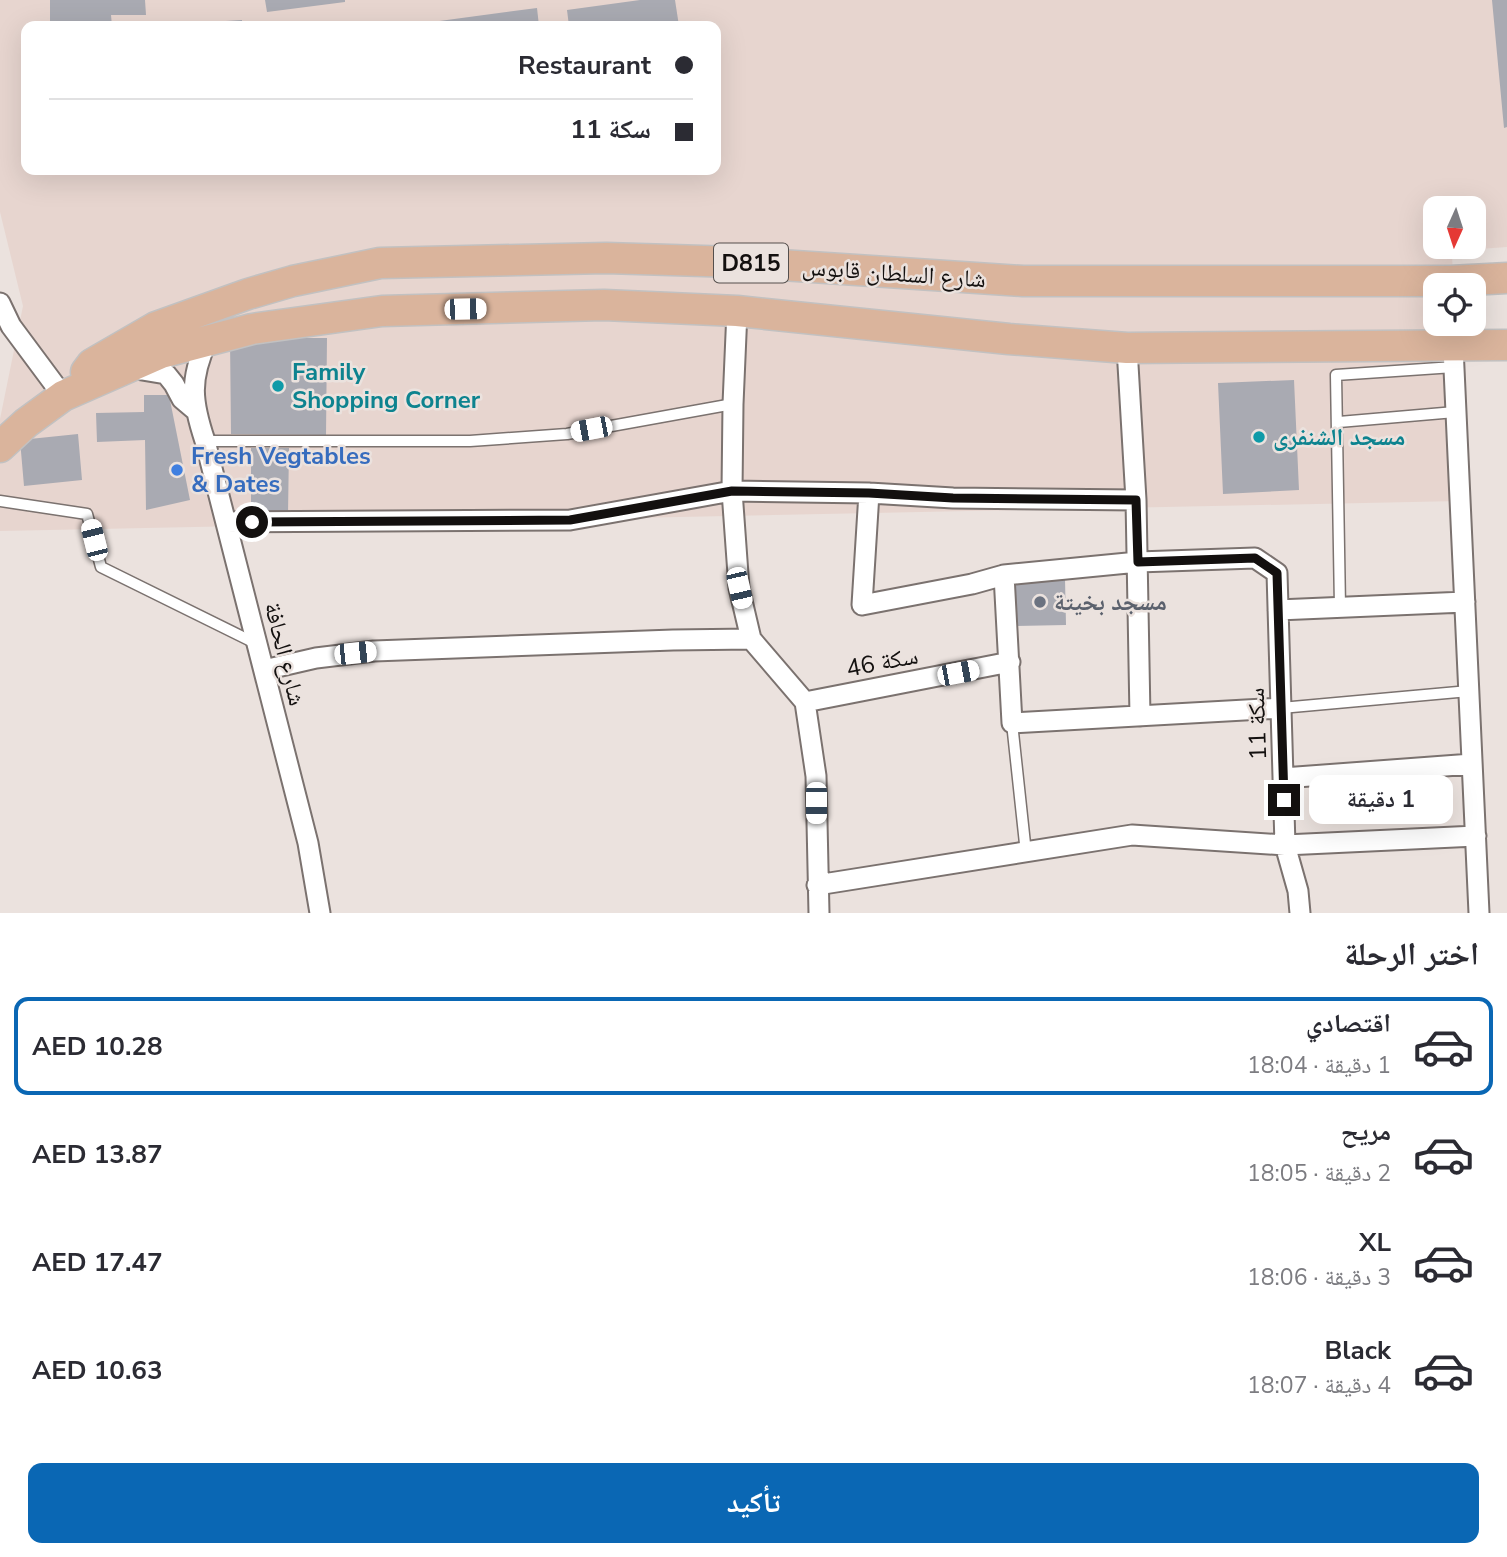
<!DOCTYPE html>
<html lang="ar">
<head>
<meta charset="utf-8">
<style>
	body { margin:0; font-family:"Nunito Sans","Noto Naskh Arabic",sans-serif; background:#f2f2f3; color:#2b2b33; direction:rtl; height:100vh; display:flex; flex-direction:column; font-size:26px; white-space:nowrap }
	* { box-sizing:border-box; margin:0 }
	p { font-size:23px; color:#7c7c81 }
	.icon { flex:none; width:38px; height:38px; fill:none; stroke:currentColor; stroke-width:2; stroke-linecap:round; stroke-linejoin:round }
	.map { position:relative; height:913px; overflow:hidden; direction:ltr }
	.sheet { display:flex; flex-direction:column; background:#fff; flex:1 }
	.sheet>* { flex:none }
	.guide { position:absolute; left:21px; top:21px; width:700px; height:154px; border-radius:14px; box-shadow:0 7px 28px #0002; direction:rtl; display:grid; align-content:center; height:154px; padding:0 28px; background:#fff }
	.needle { width:46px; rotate:183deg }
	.controls { position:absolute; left:1423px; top:196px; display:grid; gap:14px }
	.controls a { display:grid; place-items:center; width:63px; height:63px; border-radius:14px; background:#fff; box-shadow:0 7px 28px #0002; font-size:35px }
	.end { position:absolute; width:32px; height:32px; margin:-16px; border:9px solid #13100f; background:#fff; box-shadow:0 0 0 4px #fff }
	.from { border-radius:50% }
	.bubble { position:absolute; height:49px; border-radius:14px; background:#fff; box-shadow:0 7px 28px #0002; font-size:23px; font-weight:700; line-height:49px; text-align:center; direction:rtl }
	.car { position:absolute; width:21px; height:42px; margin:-21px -10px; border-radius:9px; box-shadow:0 0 5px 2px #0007; background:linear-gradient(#fff 24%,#345 0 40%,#fff 0 76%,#345 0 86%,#fff 0) }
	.guide b { display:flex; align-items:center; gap:24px; height:66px; font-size:26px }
	.guide b+b { border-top:2px solid #e1e1e2 }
	.guide i { width:18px; height:18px; background:#2b2b33 }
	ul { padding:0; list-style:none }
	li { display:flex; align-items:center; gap:21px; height:98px; margin:0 14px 10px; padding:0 14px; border:4px solid transparent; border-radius:14px }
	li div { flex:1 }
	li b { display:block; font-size:26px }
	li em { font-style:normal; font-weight:700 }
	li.selected { border-color:#0a67b4 }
	li>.icon { width:63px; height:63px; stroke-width:1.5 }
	h2 { padding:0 28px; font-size:32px; line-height:84px }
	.action { display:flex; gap:14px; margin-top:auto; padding:14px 28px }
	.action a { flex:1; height:80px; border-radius:14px; background:#0a67b4; color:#fff; font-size:28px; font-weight:700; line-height:80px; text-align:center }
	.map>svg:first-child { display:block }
	.built { fill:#e7d5cf; fill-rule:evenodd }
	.building { fill:#a9aab2 }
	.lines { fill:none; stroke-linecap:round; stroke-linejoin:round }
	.lane-casing { stroke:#7b726f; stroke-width:13 }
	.street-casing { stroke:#7b726f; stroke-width:23 }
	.primary-casing { stroke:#c2c1c1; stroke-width:33 }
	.lane { stroke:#fff; stroke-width:10 }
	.street { stroke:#fff; stroke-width:19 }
	.primary { stroke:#dab49c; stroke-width:30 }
	.route { stroke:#13100f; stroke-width:9 }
	.culture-dot { fill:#0f9aa8; stroke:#ebe2de; stroke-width:2.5 }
	.shop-dot { fill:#3f7fe0; stroke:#ebe2de; stroke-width:2.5 }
	.worship-dot { fill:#6b7280; stroke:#ebe2de; stroke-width:2.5 }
	.labels { text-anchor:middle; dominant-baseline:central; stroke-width:5; stroke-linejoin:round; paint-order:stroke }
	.shield { fill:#ebe2de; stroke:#544f4d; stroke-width:2 }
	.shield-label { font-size:23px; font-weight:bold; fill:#13100f }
	.street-label { font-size:24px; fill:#13100f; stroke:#ebe2de }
	.culture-label { font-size:24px; font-weight:bold; fill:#0d838f; stroke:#ebe2de; text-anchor:start }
	.shop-label { font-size:24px; font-weight:bold; fill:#366cbe; stroke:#ebe2de; text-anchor:start }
	.worship-label { font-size:24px; font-weight:bold; fill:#5b616d; stroke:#ebe2de; text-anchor:start }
</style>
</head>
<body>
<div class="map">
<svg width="1507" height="913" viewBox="0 0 1507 913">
	<rect width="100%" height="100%" fill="#ebe2de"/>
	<path class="built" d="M0 0H1507V247L1452 251 1453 285H1435V324H1454L1459 501 0 531V419L23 306 0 212ZM26 26H716V170H26ZM1435 208H1474V247H1435Z"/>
	<path class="building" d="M50 0H145L146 15H111L112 26H50Z
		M265 0H345V2L267 12Z
		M640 0H675L679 26H569L567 10Z
		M1492 0H1507V127L1504 128Z
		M537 8 539 26H432V22Z
		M242 20V26H177V24Z
		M230 338H327L326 435 231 434Z
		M1294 380 1299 490 1223 494 1218 383Z
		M144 395H169L190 500 146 510 145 440 97 442 96 413 144 412Z
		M78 434 82 480 24 486 20 440Z
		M251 448H289L288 515H251Z
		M1015 579H1065L1066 625 1016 626Z"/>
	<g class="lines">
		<g class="lane-casing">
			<path id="lane" d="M1339 422 1455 412
				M205 441H470L567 434 733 404
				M0 501 87 514 101 567 255 643
				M1340 607 1336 375 1454 367
				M1281 708 1469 691
				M1012 723 1026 853"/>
		</g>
		<g class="street-casing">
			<path id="street" d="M0 303 11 326 63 396
				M737 311 733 404 732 491 739 588 751 639 805 702 816 776 819 913
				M207 341C189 380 192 402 205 441L308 843 320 913
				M1453 347 1479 913
				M1127 348 1136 500 1140 716
				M130 368 166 374 174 384 182 399 195 410
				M869 493 862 605 972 584 1004 575 1138 562 1255 558 1277 573 1285 845 1298 891 1300 913
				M226 522 570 520 732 491 869 493 953 498 1136 500
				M1004 575 1012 723 1281 708
				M1278 610 1465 602
				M264 670 316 658 374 651 673 640 751 639
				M805 702 1010 662
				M1283 778 1472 764
				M817 885 1132 835 1285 845 1476 836"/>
		</g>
		<g class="primary-casing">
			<path id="primary" d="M86 372 92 364 156 327 248 294 293 281 380 263 606 258 736 262 1023 281H1451L1507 278
				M0 447 26 423 63 396 161 353 252 329 382 311 604 305 737 311 1009 339 1127 348 1507 345"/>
		</g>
		<use href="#lane" class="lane"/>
		<use href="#street" class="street"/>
		<use href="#primary" class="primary"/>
	</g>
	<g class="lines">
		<path class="route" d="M252 522 570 520 732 491 869 493 953 498 1136 500 1138 562 1255 558 1277 573 1284 800"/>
	</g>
	<g class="culture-dot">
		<circle cx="278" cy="386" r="7"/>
		<circle cx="1259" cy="437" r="7"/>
	</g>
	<circle class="shop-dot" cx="177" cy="470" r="7"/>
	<circle class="worship-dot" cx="1040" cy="602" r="7"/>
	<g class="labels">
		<rect class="shield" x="714" y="243.5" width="74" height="39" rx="5"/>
		<g class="shield-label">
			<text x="751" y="263">D815</text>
		</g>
		<g class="street-label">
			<text transform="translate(894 273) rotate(4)">شارع السلطان قابوس</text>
			<text transform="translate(285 654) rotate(76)">شارع الحافة</text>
			<text transform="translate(882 662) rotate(-11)">سكة 46</text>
			<text transform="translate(1257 724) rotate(-92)">سكة 11</text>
		</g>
		<g class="culture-label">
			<text x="292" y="372">Family<tspan x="292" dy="28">Shopping Corner</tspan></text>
			<text x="1273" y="437">مسجد الشنفرى</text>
		</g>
		<g class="shop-label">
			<text x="191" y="456">Fresh Vegtables<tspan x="191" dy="28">&amp; Dates</tspan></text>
		</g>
		<g class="worship-label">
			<text x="1054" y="602">مسجد بخيتة</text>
		</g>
	</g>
</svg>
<div class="controls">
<a><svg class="needle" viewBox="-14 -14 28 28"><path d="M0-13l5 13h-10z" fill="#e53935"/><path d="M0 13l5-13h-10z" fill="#7c7c81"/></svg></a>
<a><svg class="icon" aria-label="locate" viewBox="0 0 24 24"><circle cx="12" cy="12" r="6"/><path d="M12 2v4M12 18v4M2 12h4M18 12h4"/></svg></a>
</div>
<i class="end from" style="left:252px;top:522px"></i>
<i class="end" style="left:1284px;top:800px"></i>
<div class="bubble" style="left:1309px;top:775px;width:144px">1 دقيقة</div>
<i class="car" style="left:465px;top:309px;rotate:89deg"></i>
<i class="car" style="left:591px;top:429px;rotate:259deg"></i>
<i class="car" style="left:94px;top:540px;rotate:346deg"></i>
<i class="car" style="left:739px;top:588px;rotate:167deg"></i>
<i class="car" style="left:355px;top:653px;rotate:84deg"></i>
<i class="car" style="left:958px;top:673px;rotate:79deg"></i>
<i class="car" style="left:816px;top:803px;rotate:180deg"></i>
<div class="guide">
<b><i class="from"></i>Restaurant</b>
<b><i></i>سكة 11</b>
</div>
</div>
<section class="sheet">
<h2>اختر الرحلة</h2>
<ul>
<li class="selected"><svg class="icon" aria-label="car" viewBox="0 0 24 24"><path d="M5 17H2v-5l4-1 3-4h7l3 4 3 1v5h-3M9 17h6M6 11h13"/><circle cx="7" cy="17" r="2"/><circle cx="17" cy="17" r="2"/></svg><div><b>اقتصادي</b><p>1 دقيقة · 18:04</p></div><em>AED 10.28</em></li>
<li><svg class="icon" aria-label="car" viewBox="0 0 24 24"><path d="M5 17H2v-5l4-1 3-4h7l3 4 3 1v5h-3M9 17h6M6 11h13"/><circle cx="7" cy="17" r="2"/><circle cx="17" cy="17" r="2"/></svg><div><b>مريح</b><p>2 دقيقة · 18:05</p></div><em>AED 13.87</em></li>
<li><svg class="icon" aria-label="car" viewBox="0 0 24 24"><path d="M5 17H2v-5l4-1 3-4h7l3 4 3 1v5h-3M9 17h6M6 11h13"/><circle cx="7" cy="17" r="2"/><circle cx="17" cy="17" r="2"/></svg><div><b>XL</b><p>3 دقيقة · 18:06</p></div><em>AED 17.47</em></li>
<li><svg class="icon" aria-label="car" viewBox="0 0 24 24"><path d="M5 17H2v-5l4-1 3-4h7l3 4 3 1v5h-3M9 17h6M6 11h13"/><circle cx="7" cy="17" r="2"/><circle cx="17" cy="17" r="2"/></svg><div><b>Black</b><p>4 دقيقة · 18:07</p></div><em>AED 10.63</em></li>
</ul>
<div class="action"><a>تأكيد</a></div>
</section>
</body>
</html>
